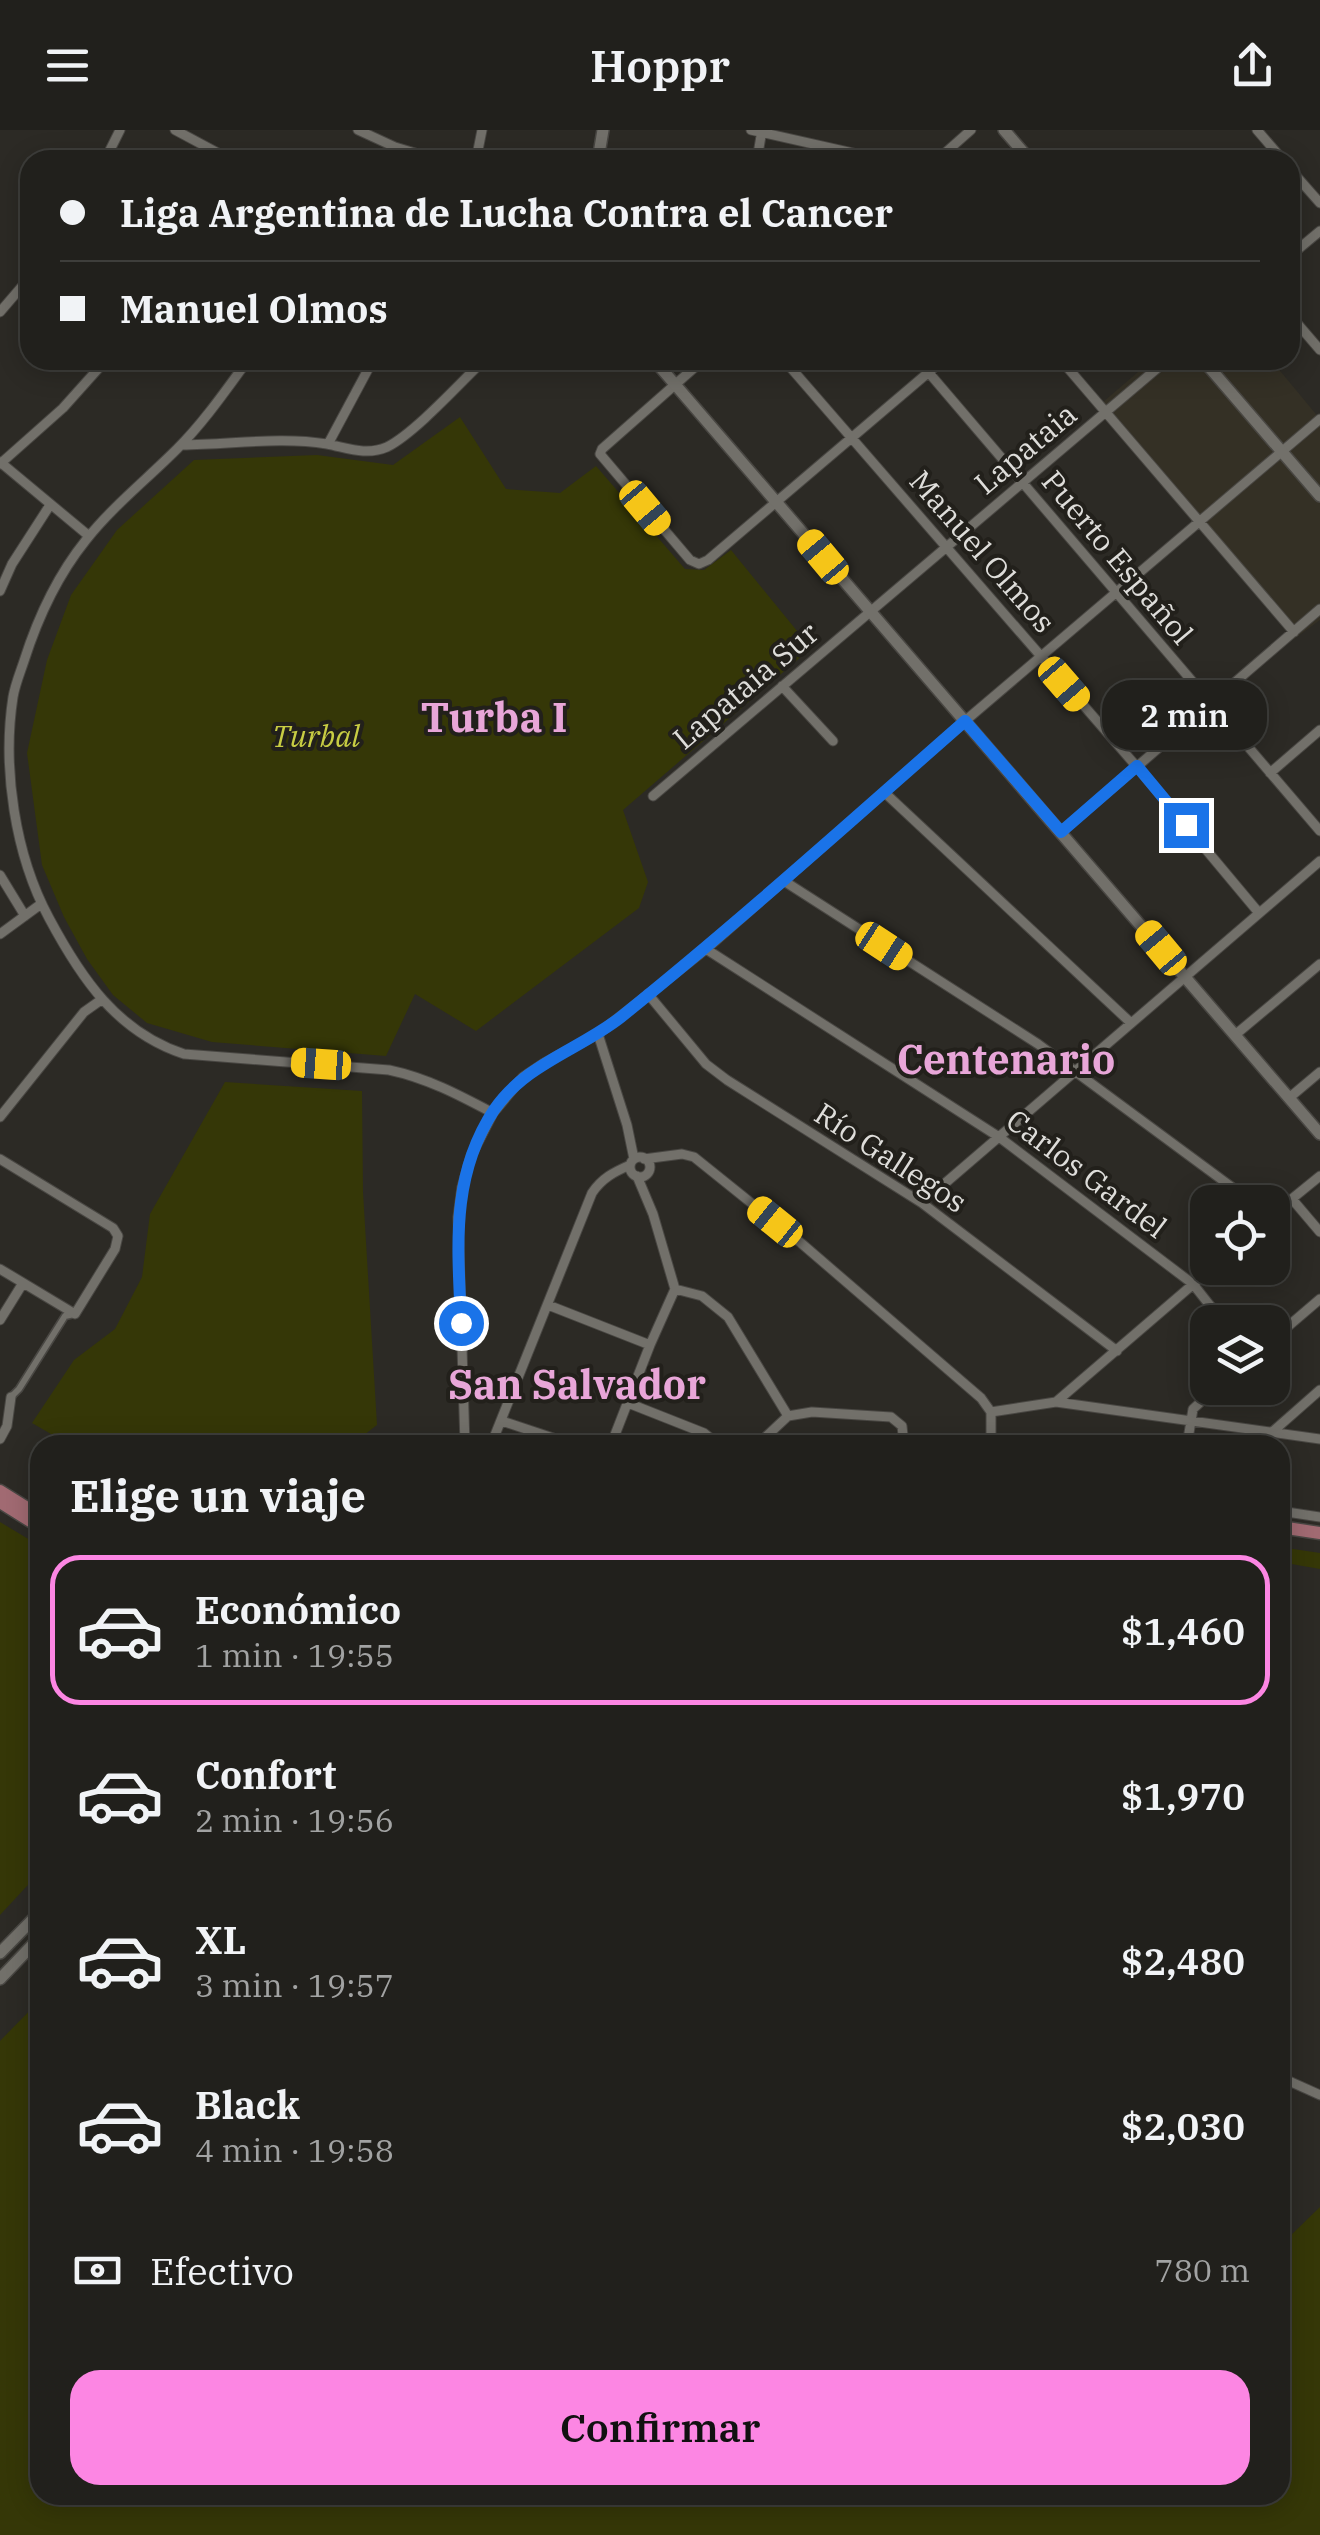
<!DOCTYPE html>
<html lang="es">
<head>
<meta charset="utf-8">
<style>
	body { margin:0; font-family:"IBM Plex Serif",serif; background:#2d2d29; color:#f1f3f6; height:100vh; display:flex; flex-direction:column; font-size:38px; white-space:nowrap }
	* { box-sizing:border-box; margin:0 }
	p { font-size:32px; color:#a2a3a3 }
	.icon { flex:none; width:55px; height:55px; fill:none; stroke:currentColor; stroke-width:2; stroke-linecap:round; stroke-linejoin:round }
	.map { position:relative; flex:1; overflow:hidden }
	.sheet { position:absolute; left:30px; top:1305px; width:1260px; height:1070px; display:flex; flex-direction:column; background:#21201c; border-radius:30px; box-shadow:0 5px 25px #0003,0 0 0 2px #3e3e3b }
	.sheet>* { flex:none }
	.guide { position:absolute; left:20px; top:20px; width:1280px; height:220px; border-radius:30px; box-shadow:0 5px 25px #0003,0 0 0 2px #3e3e3b; display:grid; align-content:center; height:220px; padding:0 40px; background:#21201c }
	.fabs { position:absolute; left:1190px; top:1055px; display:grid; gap:20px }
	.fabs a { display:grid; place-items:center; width:100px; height:100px; border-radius:20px; background:#21201c; box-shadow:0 5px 25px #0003,0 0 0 2px #3e3e3b; font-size:50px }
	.end { position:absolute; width:45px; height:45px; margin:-22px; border:12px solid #1a73e8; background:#fff; box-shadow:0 0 0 5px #fff }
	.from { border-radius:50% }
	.bubble { position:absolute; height:70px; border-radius:30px; background:#21201c; box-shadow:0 5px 25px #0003,0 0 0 2px #3e3e3b; font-size:32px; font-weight:600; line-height:70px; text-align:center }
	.car { position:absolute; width:30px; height:60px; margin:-30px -15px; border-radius:12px; box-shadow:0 0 8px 2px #0007; background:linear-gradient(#f5c518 24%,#345 0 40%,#f5c518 0 76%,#345 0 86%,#f5c518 0) }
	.guide b { display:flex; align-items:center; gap:35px; height:95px; font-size:38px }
	.guide b+b { border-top:2px solid #3e3e3b }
	.guide i { width:25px; height:25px; background:#f1f3f6 }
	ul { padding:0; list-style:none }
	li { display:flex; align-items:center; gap:30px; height:150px; margin:0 20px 15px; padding:0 20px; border:5px solid transparent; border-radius:30px }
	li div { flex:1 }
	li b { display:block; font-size:38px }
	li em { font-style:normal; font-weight:600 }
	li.active { border-color:#fc86e3 }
	li>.icon { width:90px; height:90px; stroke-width:1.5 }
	h2 { padding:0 40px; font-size:45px; line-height:120px }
	.pay { display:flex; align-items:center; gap:25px; height:110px; padding:0 40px; font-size:38px }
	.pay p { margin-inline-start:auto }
	.primary-button { display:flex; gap:20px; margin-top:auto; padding:20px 40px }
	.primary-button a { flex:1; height:115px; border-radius:30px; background:#fc86e3; color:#111; font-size:40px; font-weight:600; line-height:115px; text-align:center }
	header { display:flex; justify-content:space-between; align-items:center; height:130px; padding:0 40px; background:#21201c; font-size:45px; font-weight:600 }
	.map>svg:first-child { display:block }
	.built { fill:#343025 }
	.green { fill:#353707 }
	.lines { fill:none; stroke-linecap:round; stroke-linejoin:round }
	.pedestrian-casing { stroke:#494743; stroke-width:9 }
	.minor-casing { stroke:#494743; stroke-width:11 }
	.secondary-casing { stroke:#494743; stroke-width:14 }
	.primary-casing { stroke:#494743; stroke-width:15 }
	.pedestrian { stroke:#72706a; stroke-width:6 }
	.minor { stroke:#72706a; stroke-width:9 }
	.secondary { stroke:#72706a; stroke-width:11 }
	.primary { stroke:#a16a72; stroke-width:12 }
	.route { stroke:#1a73e8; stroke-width:12 }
	.labels { text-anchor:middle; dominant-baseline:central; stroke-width:8; stroke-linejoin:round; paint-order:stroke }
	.street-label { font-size:30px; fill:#deddda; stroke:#22201b }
	.park-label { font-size:30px; font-style:italic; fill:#c8cd43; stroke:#22201b }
	.district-label { font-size:40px; font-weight:bold; fill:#e8a6d8; stroke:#22201b }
</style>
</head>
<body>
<header><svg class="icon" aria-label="menu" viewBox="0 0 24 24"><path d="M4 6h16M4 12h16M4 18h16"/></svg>Hoppr<svg class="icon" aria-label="share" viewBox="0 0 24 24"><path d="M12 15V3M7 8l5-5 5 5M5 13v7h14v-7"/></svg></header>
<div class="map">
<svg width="1320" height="2405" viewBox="0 0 1320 2405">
	<rect width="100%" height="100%" fill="#2c2a25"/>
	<path class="built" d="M1152 230H1271L1320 289V490L1294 509 1096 278Z"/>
	<path class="green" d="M460 287 506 359 560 363 596 336 685 439 704 440 731 420 811 518 623 680 648 752 639 778 476 901 415 864 386 926 212 912 147 893 113 865 87 829 64 787 42 735 27 623 47 530 71 465 117 400 194 330 317 325 393 335Z
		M225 952 362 961 363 1062 377 1295 351 1315H70L32 1293 74 1230 115 1199 142 1147 150 1084Z
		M0 1392 40 1416V1742L0 1785Z
		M1280 1417 1320 1423V1439L1280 1432Z
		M40 1870V2365H1280V2102L1287 2109 1320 2077V2405H0V1911Z"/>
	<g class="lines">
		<g class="pedestrian-casing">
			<path id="pedestrian" d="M11 1267 19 1259 65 1186 74 1184"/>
		</g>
		<g class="minor-casing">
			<path id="minor" d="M175 0 231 30
				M358 0 395 17 438 30
				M751 0 884 30
				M1257 0 1283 30
				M105 30 120 0
				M476 30 482 0
				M757 30 762 0
				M937 30 971 0
				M1290 39 1320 73
				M1290 126 1320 101
				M0 182 30 147
				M1290 185 1320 220
				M248 230C226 260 204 292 177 319 147 349 112 377 86 410 57 446 38 487 24 531 20 543 15 555 13 567 2 638 15 725 49 788 81 848 117 902 184 924L389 940C427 948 459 965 493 983
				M703 230 602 319 600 324 690 430 699 434 708 430 943 230
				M784 230 1137 637 1259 783
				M918 230 1320 701
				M1061 230 1294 502
				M328 314 373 230
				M182 315C230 315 279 306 327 314 348 318 366 326 387 317 415 303 460 253 484 230
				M0 332 89 406
				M0 334 63 278 106 230
				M0 461 12 434 50 375
				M782 556 833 611
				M1270 643 1320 600
				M884 662 1131 893
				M653 666 1167 230
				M1061 702 1320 479
				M0 745 25 786
				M784 751 1038 914 1252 1072
				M0 804 41 774
				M706 819 999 1007 1193 1154 1223 1192
				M648 864 706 934 727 950 922 1073 1117 1221
				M598 904 627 995 634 1029
				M1235 905 1320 834
				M1289 968 1320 942
				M0 987 84 882 101 870
				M630 1037a10 10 0 1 1 20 0a10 10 0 1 1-20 0Z
				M0 1029 113 1098 118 1106 115 1119 75 1184 0 1139
				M644 1029 682 1024 694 1027 801 1113 981 1268 991 1282
				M637 1046 653 1084 675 1159 702 1166 728 1187 788 1286
				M1292 1069 1320 1102
				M922 1073 1320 731
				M1272 1085 1320 1046
				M548 1175 650 1215
				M0 1190 23 1153
				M1272 1210 1320 1169
				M1056 1272 1320 1309
				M628 1273 704 1303 719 1315
				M991 1282 1056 1272 1212 1138
				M991 1282V1315
				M502 1291 574 1315
				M1271 1303 1320 1260
				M0 1309 7 1296 11 1267
				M465 1315 458 1087 462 1057 471 1026 493 983 523 947 544 933 598 904 706 819 965 591 1320 289
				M491 1315 592 1063C602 1048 614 1042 630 1035
				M611 1315 650 1215 675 1159
				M757 1315 788 1286 812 1282 891 1287 902 1296 904 1315
				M1187 1315 1193 1279 1216 1258
				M1280 1381 1320 1387
				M1280 1947 1320 1965"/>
		</g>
		<g class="secondary-casing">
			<path id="secondary" d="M1004 0 1030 30
				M598 30 603 0
				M654 230 1320 1004
				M1203 230 1320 366
				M0 1823 40 1782
				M0 1849 40 1807"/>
		</g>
		<g class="primary-casing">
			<path id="primary" d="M0 1361 40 1386
				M0 1372 40 1397
				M1280 1397 1320 1403"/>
		</g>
		<use href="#pedestrian" class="pedestrian"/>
		<use href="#minor" class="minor"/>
		<use href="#secondary" class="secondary"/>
		<use href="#primary" class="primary"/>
	</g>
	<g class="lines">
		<path class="route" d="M461 1193C458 1117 450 1047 494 980 525 934 579 920 621 887 739 792 851 691 965 591L1061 702 1137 636 1186 695"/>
	</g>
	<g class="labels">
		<g class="street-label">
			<text transform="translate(1025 318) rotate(-40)">Lapataia</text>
			<text transform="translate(983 421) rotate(49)">Manuel Olmos</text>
			<text transform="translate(1118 427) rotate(50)">Puerto Español</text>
			<text transform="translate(745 555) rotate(-40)">Lapataia Sur</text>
			<text transform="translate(891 1027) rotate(33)">Río Gallegos</text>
			<text transform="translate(1087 1043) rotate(37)">Carlos Gardel</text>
		</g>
		<g class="park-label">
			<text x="316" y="605">Turbal</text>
		</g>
		<g class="district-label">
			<text x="494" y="587">Turba I</text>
			<text x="1006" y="929">Centenario</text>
			<text x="577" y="1254">San Salvador</text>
		</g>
	</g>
</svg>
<div class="fabs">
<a><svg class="icon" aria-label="locate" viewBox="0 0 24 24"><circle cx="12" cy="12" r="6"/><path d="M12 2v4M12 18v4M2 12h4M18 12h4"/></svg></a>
<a><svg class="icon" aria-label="layers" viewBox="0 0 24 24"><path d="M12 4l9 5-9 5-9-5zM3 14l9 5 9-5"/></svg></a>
</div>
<i class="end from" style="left:461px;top:1193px"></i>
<i class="end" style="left:1186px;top:695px"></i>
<div class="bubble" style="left:1102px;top:550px;width:165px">2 min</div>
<i class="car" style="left:645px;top:378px;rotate:140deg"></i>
<i class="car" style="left:823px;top:427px;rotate:320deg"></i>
<i class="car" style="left:1064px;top:554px;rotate:139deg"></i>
<i class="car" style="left:884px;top:816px;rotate:123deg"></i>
<i class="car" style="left:1161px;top:818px;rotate:320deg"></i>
<i class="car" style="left:321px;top:934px;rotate:274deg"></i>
<i class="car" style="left:775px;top:1092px;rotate:309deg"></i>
<div class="guide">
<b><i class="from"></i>Liga Argentina de Lucha Contra el Cancer</b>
<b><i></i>Manuel Olmos</b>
</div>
<section class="sheet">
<h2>Elige un viaje</h2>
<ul>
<li class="active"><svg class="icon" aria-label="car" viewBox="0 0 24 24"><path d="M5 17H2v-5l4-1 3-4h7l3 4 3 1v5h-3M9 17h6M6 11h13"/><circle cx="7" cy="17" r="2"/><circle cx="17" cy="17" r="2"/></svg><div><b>Económico</b><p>1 min · 19:55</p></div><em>$1,460</em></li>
<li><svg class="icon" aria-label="car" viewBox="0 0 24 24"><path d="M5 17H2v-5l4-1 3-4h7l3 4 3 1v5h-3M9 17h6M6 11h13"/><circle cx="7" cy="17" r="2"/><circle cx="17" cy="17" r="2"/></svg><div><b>Confort</b><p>2 min · 19:56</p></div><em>$1,970</em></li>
<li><svg class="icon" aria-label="car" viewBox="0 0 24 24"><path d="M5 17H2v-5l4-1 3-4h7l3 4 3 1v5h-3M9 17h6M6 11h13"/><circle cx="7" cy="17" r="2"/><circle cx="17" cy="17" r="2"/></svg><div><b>XL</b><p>3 min · 19:57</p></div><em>$2,480</em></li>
<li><svg class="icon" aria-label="car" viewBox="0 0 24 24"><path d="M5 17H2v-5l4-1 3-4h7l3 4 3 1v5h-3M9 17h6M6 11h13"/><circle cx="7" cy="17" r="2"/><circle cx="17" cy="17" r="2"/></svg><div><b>Black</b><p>4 min · 19:58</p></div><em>$2,030</em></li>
</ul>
<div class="pay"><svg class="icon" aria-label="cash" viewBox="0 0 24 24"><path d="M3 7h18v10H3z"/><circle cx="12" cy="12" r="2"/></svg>Efectivo<p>780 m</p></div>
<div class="primary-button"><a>Confirmar</a></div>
</section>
</div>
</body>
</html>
